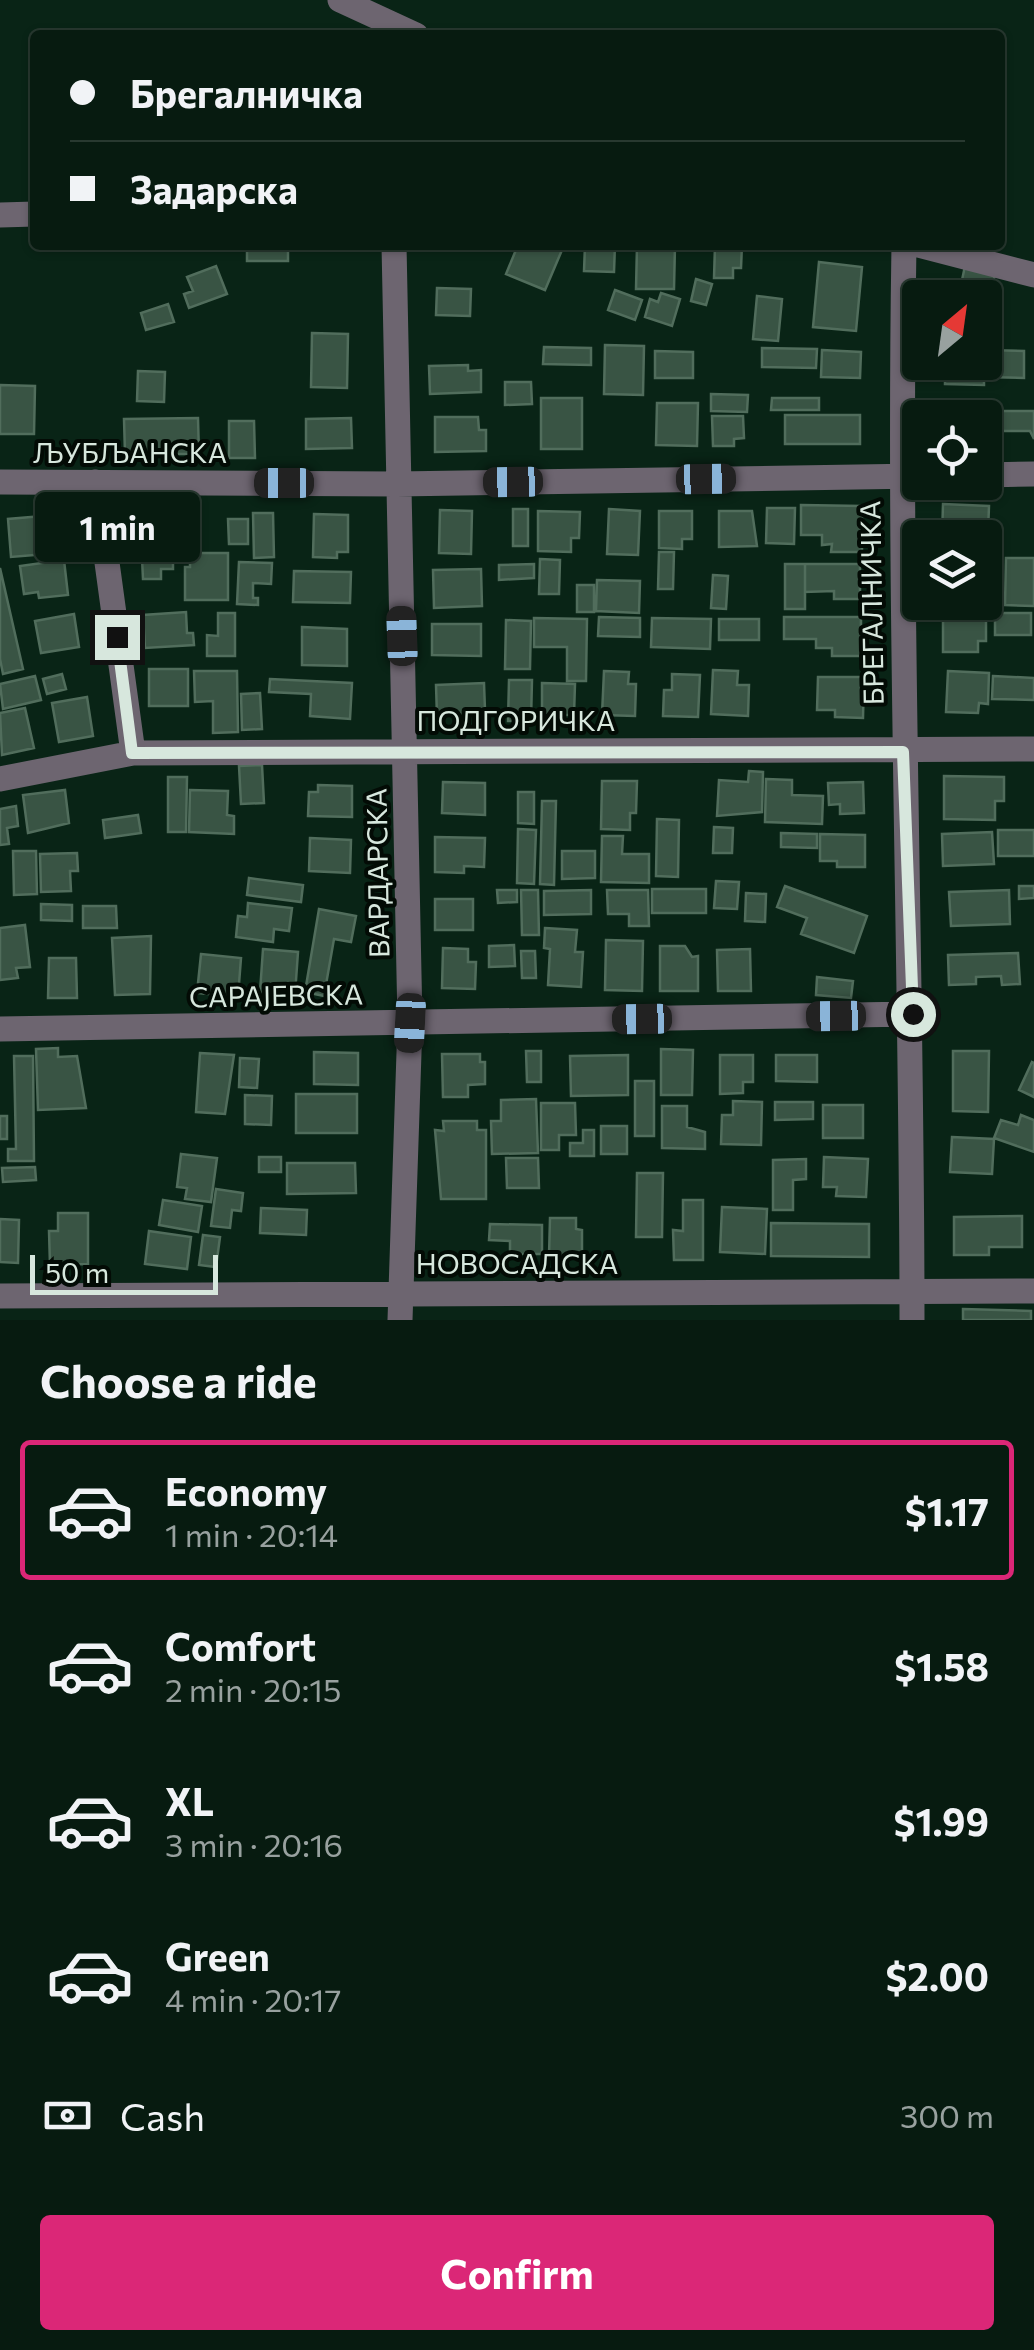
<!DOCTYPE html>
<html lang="en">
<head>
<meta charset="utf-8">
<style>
	body { margin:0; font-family:Commissioner,sans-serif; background:#102419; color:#f1f3f6; height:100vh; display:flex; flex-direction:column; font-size:38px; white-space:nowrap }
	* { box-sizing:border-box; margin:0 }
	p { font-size:32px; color:#98a19f }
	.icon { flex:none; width:55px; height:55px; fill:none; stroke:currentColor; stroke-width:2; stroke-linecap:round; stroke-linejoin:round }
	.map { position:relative; height:1320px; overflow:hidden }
	.details { display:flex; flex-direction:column; background:#071b10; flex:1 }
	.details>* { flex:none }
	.top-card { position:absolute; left:30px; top:30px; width:975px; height:220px; border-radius:10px; box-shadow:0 2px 8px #0004,0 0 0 2px #283930; display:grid; align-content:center; height:220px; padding:0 40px; background:#071b10 }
	.needle { width:65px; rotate:29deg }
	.buttons { position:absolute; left:902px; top:280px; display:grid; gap:20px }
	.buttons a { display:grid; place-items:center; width:100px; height:100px; border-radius:10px; background:#071b10; box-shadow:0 2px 8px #0004,0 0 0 2px #283930; font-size:50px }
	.scale { position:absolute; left:30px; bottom:25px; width:188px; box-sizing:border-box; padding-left:10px; border:5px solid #d7e7dd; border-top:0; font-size:28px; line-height:35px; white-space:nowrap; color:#d7e7dd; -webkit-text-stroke:8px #030b05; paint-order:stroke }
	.end { position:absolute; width:45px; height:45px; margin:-22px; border:12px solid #d7e7dd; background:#111; box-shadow:0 0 0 5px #111 }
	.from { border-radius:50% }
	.bubble { position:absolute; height:70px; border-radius:10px; background:#071b10; box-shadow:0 2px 8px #0004,0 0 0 2px #283930; font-size:32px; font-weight:700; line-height:70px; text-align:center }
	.car { position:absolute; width:30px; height:60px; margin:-30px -15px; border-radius:12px; box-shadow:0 0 8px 2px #0007; background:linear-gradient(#222 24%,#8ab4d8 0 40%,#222 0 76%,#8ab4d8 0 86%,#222 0) }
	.top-card b { display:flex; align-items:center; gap:35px; height:95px; font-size:38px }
	.top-card b+b { border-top:2px solid #283930 }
	.top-card i { width:25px; height:25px; background:#f1f3f6 }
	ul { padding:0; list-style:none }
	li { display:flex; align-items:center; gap:30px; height:140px; margin:0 20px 15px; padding:0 20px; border:5px solid transparent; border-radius:10px }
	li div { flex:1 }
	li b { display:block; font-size:38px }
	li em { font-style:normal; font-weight:700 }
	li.on { border-color:#db2777 }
	li>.icon { width:90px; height:90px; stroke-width:1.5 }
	h2 { padding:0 40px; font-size:45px; line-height:120px }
	.pay { display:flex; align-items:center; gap:25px; height:110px; padding:0 40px; font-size:38px }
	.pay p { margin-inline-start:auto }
	.primary-button { display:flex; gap:20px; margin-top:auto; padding:20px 40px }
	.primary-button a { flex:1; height:115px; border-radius:10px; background:#db2777; color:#fff; font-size:40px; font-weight:700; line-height:115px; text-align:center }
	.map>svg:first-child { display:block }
	.building { fill:#395444; stroke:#516d5c; stroke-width:2.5 }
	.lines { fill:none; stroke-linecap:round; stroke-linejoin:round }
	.minor { stroke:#6d6570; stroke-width:25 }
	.route { stroke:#d7e7dd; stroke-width:12 }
	.labels { text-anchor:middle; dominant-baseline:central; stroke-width:8; stroke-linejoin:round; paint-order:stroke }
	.street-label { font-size:28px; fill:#d7e7dd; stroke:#030b05 }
</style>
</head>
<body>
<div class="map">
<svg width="1034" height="1320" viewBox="0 0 1034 1320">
	<rect width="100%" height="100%" fill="#092416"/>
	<path class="building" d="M247 245H288V261H247Z
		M518 245H549L562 250 545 290 506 274Z
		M585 245H615L614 272 584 271Z
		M637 245H675L674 289H636Z
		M715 245H742L741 268H733V278H714Z
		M819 262 862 267 856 331 813 327Z
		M216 266 227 294 189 308 184 294 193 291 187 277Z
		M965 266 995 274 992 287 962 280Z
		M696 279 712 284 706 305 691 301Z
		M437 288 471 289 470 316 436 315Z
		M615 290 642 300 635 320 608 310Z
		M661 293 680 299 672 326 645 317 650 299 658 302Z
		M757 296 782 299 778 341 753 339Z
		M168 304 174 322 146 330 141 313Z
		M312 333 348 334 347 388 311 387Z
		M605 345 644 346 643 395 604 394Z
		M544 347 591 348V365L543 364Z
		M762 348 817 349 816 368 762 367Z
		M822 350 861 352 860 378 821 377Z
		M985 350 1024 351V378L984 377V385L945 384V362H985Z
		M655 351 693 352V378H655Z
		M468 365V371L481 370V392L430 394 429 366Z
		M138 371 165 372 164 402 137 401Z
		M505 382H531L532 404 505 405Z
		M0 385 35 386 34 434H0Z
		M711 394 748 395 747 412 711 411Z
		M541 398H582V449H541Z
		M772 398H819V410H771Z
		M657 403H698L697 446 656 445Z
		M941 411H989V447H985V418H941Z
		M999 411H1034V439L1030 431H999Z
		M785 415H860V444H785Z
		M712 416H743L744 438 734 439V446H713Z
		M435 417H478L479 430H486V451L435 452Z
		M198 418 199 454H125L124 419Z
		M351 418 352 448 306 449V419Z
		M229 421H254L255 458H229Z
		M943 504 989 506 988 533H979V538H942Z
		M801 505 862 506V552H831L832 544 822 545V535H801Z
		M767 508H795L794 544 766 543Z
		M513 509H528V546H513Z
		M609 509 640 511 638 555 607 554Z
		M440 510 472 511 471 554 439 553Z
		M538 511 580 512 579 538H571V552L538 551Z
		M659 511H692V539H682V549L659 548Z
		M719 511H752L757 546 719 547Z
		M253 513H273L274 557 254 558Z
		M179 514 181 549 135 552 133 516Z
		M314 514 348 515V552H337V558L313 557Z
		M54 515 58 553 11 557 8 519Z
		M228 519H248V544H229Z
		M659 552H674L673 589H658Z
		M190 553H228V600H185V567H190Z
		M173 557V569H161V579H143L142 558Z
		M1006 558H1034V606L1005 605Z
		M540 559 560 560 559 594H539Z
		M64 560 68 595 39 598 38 592 24 594 20 566Z
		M239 562 272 563 271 584 253 583V598H258V605L237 604Z
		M534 564V578L499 580V565Z
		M785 564H805V609H785Z
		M805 564H860V599H834V591L805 592Z
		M0 568 23 669 3 674 0 659Z
		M481 569 482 606 434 608 433 570Z
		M294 571 351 572 350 603 293 602Z
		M713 575 728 576 726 609 711 608Z
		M597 580 640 581 639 613 596 611Z
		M577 585H594V612H577Z
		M186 612 187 633H193L194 645 145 648 143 615Z
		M218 613H235V656H207V635L218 636Z
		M995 613H1031V635H995Z
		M74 614 79 647 41 653 35 621Z
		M943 615H986V641H978V652H943Z
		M599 617 640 618V637L598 636Z
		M784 617H861V656H832V648H816V639H784Z
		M534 618 587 619 586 681H567V647H534Z
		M652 618 711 619 710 649 651 647Z
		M719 619H759V640H719Z
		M506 620 531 621 530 669H505Z
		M432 624H481V656L432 655Z
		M302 627 347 629V666L302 665Z
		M149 669H188V706H149Z
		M713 670 738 671 737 685H749L748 716 711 714Z
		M194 671H237L238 732 213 733V701L195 702Z
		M604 671 629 672 628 684H636L635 716 602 715Z
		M948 671 989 673 988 704 979 703 978 713 946 712Z
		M62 674 66 689 47 694 43 679Z
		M672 674 700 675 698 717 663 716 664 690H672Z
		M35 676 41 700 3 709 0 684Z
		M993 676 1034 678V700L992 699Z
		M818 677H864L863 718 835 717V710H817Z
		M270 679 352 683 350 719 310 716 311 694 269 692Z
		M509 680H532L531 721H508Z
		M484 683 485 710 437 717 436 685Z
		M542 683 575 684 574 715H542Z
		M260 693 262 729 242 730 241 694Z
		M87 697 93 736 59 742 52 703Z
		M25 708 34 748 2 755 0 713Z
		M262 765 264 803 241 804 239 766Z
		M749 771 763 772 762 812 717 816 719 780 748 782Z
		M944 776 1004 777V801H995V820L944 819Z
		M168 777H187L186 832H168Z
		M766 779 792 780V795L823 796 822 824 765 822Z
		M602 781H637L636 813H630V830L601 829Z
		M443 782 485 783V815L442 813Z
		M863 782 864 813 840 814V804L829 805 828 783Z
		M318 785 352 786V817L308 816 309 792H318Z
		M65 790 69 823 28 833 23 795Z
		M190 790 228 791 227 815 234 816V834L189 832Z
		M518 792H534V824L518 823Z
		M542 801H556L554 885 540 884Z
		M16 806 18 826 7 828 9 844 0 845V809Z
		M138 815 141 833 105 838 103 820Z
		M657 819 679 820 678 877 656 876Z
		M714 827 733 828 732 853H713Z
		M518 829 536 830 534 884 517 883Z
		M998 830H1034V856H998Z
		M992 832 994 864 943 866 942 834Z
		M781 833 817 834V848L781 847Z
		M820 834 865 835V867H837V861H820Z
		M602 836H623L622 854H649V883L601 882Z
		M435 837 485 838 484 867 464 866V873L435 872Z
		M310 838 351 840 350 873 309 871Z
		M13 851H36L37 894 14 895Z
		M562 851H595V878L562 879Z
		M77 853 78 871H70L71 891 41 892 40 854Z
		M249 878 303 885 301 902 247 895Z
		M716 881 739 882 737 909 714 908Z
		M785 886 867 916 854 953 801 934 807 918 777 907Z
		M1019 886H1034V898L1019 899Z
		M652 889H706V913H652Z
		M497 890H517V902L498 903Z
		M521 890H538L539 935H522Z
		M591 890V914L544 915V891Z
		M607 890H648L649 926H629V914H608Z
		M1009 890 1010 924 951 926 949 892Z
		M746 893 766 894 765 922 745 921Z
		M435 899H473V930H435Z
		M248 903 292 908 289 931 274 929 273 942 236 937 238 916 247 917Z
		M41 904 72 905V921L41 920Z
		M83 906H116L117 928H83Z
		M319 909 356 916 351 942 334 939 324 996 305 992Z
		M25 925 30 967 16 968 18 978 0 980V928Z
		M545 928 577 930 575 952H583L581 987 548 985 550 949 544 948Z
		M151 936 150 994 115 995 112 938Z
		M606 940 643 941 642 991 605 990Z
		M514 945 515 966 489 967V946Z
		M660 946H685L692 957 698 956V991H660Z
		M443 948 468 949V962H476L475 989 442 988Z
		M263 949 298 952 295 995 260 992Z
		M750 949 751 991H718L717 950Z
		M521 951H535L536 978H522Z
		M1018 953 1020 984 1002 985 1001 976 976 977V984L949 985 948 955Z
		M201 954 241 958 238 997 197 993Z
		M49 958H76L77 998H48Z
		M817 977 853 981 851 998 816 995Z
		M58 1048V1057L77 1056 86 1108 38 1110 36 1049Z
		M661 1049 693 1050 692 1095H661Z
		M526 1051H541V1082H527Z
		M953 1051H989L988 1112 953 1111Z
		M314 1052 358 1053V1085L314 1084Z
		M200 1053 234 1055 225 1114 196 1112Z
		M442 1054H480V1062H485V1084L468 1085V1097H443Z
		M628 1055V1095L571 1096 570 1056Z
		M720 1055H753V1082H743V1093L720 1094Z
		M776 1055H817V1082L776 1081Z
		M14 1056H33L34 1161H8V1149H16Z
		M240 1058 259 1059 257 1088 239 1087Z
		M1032 1062 1034 1063V1097L1019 1090Z
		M635 1081H654V1136H635Z
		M296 1094H357V1133H296Z
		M245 1095 272 1096 271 1125 245 1124Z
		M536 1099 538 1153 492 1154 491 1121H501V1100Z
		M733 1101 762 1102 761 1145 721 1144 722 1115H733Z
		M775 1102H813V1119L775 1120Z
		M541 1103H575L576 1135H559V1150H541Z
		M823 1105H863V1138H823Z
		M662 1106H687V1127L705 1132V1149L662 1148Z
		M1021 1115 1034 1120V1152L994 1138 1001 1120 1018 1125Z
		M0 1116H7V1139H0Z
		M443 1121H477V1130H486V1199H441L435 1130 444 1131Z
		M601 1126H627V1154H601Z
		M583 1130H594V1156H570V1143H583Z
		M952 1137 994 1139 992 1174 950 1172Z
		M181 1154 217 1158 211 1202 185 1199 187 1188 177 1187Z
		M259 1157H281V1172H259Z
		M824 1157 868 1159 866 1197 836 1196 837 1187H823Z
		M506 1158H538L539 1188H507Z
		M806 1159V1179L793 1180V1210H773V1160Z
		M287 1163H355L356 1193 287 1194Z
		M35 1167 36 1180 3 1182 2 1168Z
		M637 1173H663L662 1237H636Z
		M216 1189 243 1193 241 1211 232 1210 230 1228 211 1226Z
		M163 1200 202 1206 198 1232 159 1225Z
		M683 1200H703V1260H674L673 1230 683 1231Z
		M722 1207 767 1209 765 1254 720 1252Z
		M261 1208 307 1210 306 1235 260 1233Z
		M58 1213H88V1264L50 1265 49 1231H58Z
		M1022 1216V1247H989V1255H954V1217Z
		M550 1218H576V1229L582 1230V1256H549Z
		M0 1219 19 1220 18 1263 0 1262Z
		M771 1223 869 1224V1257L771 1256Z
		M490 1224 542 1225V1254H510V1241L489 1240Z
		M149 1231 191 1237 187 1269 145 1264Z
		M203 1235 220 1237 216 1267 199 1265Z
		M963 1309 1031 1311V1320H963Z"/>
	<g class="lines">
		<path class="minor" d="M340 0 416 35
			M0 215 35 214
			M394 245 410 1023 400 1320
			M904 245C898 604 912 961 912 1320
			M918 245 1034 275
			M985 475 1034 474
			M0 482 397 484 920 476
			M96 482 133 753
			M0 779 133 753 1034 749
			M0 1029 913 1014
			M0 1296 1034 1291"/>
	</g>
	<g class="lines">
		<path class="route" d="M117 637 132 753 903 752 913 1014"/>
	</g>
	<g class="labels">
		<g class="street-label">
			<text x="130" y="452">ЉУБЉАНСКА</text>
			<text transform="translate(871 603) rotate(-91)">БРЕГАЛНИЧКА</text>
			<text x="516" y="720">ПОДГОРИЧКА</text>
			<text transform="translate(377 873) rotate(-91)">ВАРДАРСКА</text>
			<text transform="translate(276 995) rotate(-1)">САРАЈЕВСКА</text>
			<text x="517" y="1263">НОВОСАДСКА</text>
		</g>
	</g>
</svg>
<div class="buttons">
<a><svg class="needle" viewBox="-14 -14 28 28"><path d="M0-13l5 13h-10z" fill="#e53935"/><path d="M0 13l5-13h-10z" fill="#98a19f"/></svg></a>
<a><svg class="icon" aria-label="locate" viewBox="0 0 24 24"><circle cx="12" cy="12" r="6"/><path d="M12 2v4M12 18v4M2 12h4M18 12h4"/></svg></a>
<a><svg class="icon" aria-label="layers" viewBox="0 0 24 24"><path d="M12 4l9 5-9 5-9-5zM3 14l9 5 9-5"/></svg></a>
</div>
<div class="scale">50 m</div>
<i class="end from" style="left:913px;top:1014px"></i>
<i class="end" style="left:117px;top:637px"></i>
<div class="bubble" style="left:35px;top:492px;width:165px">1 min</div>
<i class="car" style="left:706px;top:479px;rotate:89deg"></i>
<i class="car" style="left:513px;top:482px;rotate:269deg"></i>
<i class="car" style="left:284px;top:483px;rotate:270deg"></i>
<i class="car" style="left:402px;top:636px;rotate:358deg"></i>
<i class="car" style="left:836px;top:1016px;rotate:269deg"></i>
<i class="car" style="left:642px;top:1019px;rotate:269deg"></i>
<i class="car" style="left:410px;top:1023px;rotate:183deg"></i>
<div class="top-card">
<b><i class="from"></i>Брегалничка</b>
<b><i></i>Задарска</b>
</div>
</div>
<section class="details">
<h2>Choose a ride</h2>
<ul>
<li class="on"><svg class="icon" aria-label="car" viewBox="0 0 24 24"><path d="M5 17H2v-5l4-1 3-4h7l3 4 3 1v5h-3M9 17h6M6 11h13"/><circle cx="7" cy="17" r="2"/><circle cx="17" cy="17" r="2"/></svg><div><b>Economy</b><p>1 min · 20:14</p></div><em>$1.17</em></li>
<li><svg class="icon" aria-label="car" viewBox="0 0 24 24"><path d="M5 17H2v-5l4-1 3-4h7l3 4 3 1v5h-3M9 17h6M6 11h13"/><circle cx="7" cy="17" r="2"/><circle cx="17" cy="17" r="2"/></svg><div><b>Comfort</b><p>2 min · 20:15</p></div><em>$1.58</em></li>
<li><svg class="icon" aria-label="car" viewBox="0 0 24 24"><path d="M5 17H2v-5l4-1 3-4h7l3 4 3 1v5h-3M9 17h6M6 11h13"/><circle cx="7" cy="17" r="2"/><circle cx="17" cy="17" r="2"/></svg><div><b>XL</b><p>3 min · 20:16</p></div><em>$1.99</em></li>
<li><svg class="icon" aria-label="car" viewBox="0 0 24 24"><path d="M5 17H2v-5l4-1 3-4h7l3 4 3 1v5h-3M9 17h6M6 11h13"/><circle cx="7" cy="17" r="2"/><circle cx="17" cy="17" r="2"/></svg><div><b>Green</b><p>4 min · 20:17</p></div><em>$2.00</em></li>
</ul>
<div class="pay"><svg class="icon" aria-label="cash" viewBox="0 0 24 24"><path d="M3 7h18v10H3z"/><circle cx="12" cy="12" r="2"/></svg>Cash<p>300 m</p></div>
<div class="primary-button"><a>Confirm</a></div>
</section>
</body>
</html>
